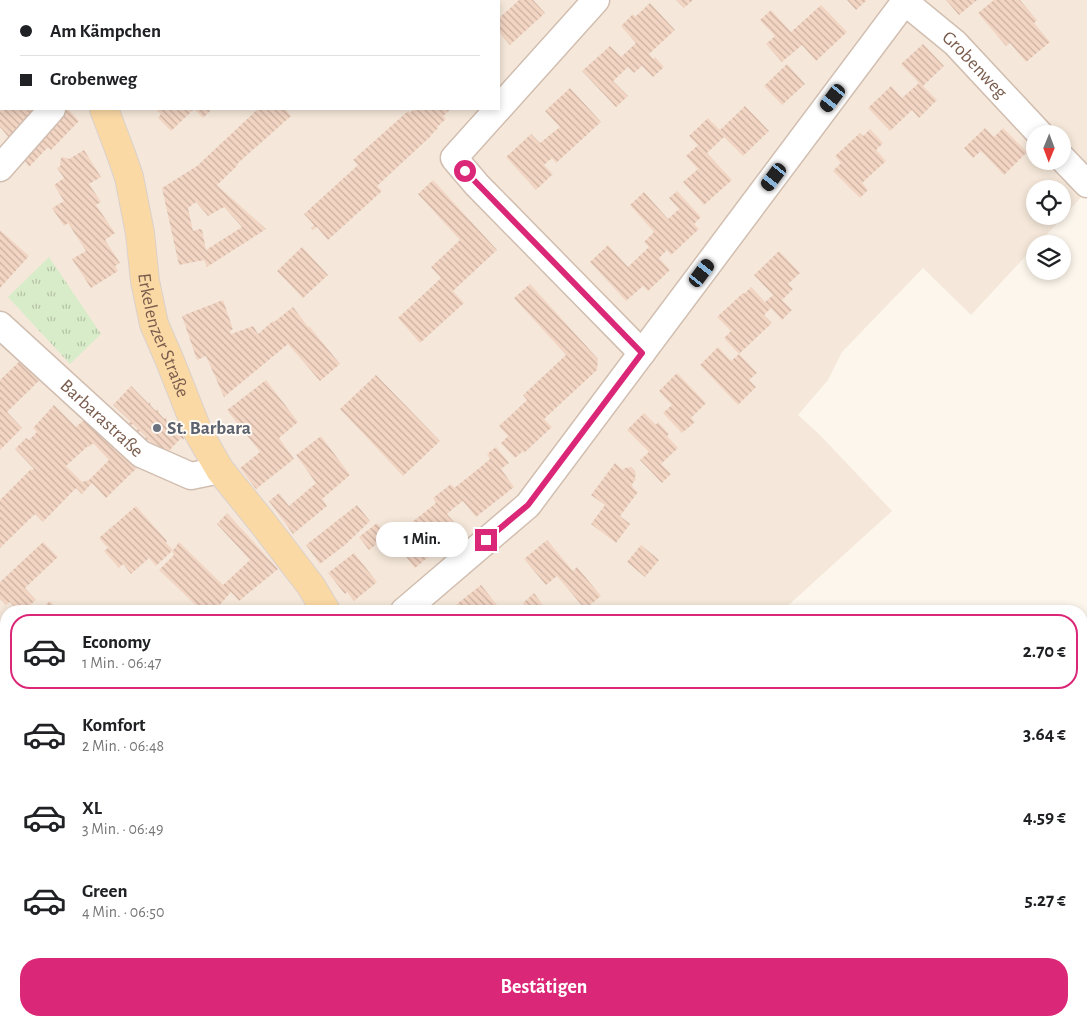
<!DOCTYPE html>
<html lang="de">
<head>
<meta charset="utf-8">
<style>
	body { margin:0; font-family:"Alegreya Sans",sans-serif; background:#f6f6f6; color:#202124; height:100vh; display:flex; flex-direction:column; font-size:19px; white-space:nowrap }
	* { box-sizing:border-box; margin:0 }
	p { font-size:16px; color:#757577 }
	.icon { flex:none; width:28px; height:28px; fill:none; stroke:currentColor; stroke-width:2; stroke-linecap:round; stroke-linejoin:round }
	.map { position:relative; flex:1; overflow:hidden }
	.details { position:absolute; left:0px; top:605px; width:1088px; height:421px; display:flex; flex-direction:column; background:#fff; border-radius:20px 20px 0 0; box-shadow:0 2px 8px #0003 }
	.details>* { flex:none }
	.guide { position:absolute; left:0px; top:0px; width:500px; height:110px; box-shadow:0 2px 8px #0003; display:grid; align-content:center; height:110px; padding:0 20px; background:#fff }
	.needle { width:32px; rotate:181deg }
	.controls { position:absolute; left:1026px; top:125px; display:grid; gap:10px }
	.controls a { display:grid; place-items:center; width:45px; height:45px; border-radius:50%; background:#fff; box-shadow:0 2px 8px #0003; font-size:25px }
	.end { position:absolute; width:22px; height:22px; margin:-11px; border:6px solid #db2777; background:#fff; box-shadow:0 0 0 2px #fff }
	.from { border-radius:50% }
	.bubble { position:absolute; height:35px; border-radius:18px; background:#fff; box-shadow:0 2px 8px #0003; font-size:16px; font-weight:700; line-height:35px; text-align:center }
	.car { position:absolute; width:15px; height:30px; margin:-15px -8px; border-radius:6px; box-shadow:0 0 4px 1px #0007; background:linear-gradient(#222 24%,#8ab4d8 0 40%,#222 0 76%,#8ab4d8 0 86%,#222 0) }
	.guide b { display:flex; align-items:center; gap:18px; height:48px; font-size:19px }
	.guide b+b { border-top:1px solid #e0e0e0 }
	.guide i { width:12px; height:12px; background:#202124 }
	ul { padding:9px 0 0; list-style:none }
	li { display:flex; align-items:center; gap:15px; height:75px; margin:0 10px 8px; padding:0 10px; border:2px solid transparent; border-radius:20px }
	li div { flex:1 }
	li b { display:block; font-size:19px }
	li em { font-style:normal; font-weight:700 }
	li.on { border-color:#db2777 }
	li>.icon { width:45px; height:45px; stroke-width:1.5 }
	.cta { display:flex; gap:10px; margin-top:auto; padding:10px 20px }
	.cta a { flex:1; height:58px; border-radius:20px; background:#db2777; color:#fff; font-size:20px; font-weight:700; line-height:58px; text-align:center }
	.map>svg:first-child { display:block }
	.residential { fill:#f5e8da; fill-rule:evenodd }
	.grass { fill:#d8ecc9 }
	.forest { fill:url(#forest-firs) }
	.park { fill:url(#park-tufts) }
	.building { fill:url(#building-back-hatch); fill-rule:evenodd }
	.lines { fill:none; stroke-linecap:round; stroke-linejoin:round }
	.minor-casing { stroke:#d1beb0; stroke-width:29 }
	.major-casing { stroke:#dad1cd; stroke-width:30 }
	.minor { stroke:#fff; stroke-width:26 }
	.major { stroke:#fbd9a5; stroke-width:28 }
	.route { stroke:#db2777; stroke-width:6 }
	.worship-dot { fill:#6b7280; stroke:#fffaf3; stroke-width:2 }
	.labels { text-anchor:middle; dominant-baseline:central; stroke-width:4; stroke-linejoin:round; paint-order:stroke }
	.street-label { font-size:19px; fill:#7a5c4d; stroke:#fffaf3 }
	.worship-label { font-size:19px; font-weight:bold; fill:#5b616d; stroke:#fffaf3; text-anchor:start }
</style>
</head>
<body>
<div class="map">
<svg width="1087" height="1026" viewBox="0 0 1087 1026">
	<defs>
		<pattern id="forest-firs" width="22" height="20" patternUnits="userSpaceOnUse" patternTransform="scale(1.25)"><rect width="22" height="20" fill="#d8ecc9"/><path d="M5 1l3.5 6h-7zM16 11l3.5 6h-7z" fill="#b4c2a5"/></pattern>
		<pattern id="park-tufts" width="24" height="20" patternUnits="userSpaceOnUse" patternTransform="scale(1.25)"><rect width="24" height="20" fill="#d8ecc9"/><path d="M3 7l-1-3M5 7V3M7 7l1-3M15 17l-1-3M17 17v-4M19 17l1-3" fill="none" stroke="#b4c2a5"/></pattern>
		<pattern id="building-back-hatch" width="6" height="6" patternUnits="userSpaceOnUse" patternTransform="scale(1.25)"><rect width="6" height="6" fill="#f3d5c3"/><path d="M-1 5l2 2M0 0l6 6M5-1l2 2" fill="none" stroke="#cab0a1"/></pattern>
	</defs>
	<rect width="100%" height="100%" fill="#fdf6ec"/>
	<path class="residential" d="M0 0H1087V193L1086 192 1038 244H1035V246L971 315 923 268 842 352 828 380 798 415 820 435 892 511 782 611H6V937L0 942ZM1 1H499V109H1ZM1035 134H1062V161H1035ZM1035 189H1062V216H1035Z
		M367 1020H1031L1027 1026H370Z"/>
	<path class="grass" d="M77 1020H318L315 1022 314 1026H81Z"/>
	<path class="forest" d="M6 958V1020H77L80 1026H0V963Z
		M318 1020H367L370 1026H314L315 1022Z"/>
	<path class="park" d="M49 257 101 334 70 364 8 297Z"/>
	<path class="building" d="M519 0H533L545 13 510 45 499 32V18Z
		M676 0H693L684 8Z
		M847 0H867L856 10Z
		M946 0H977L959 15Z
		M994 0H1020L1037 20 1034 23 1050 42 1026 62 1010 43 1006 46 978 13Z
		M650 3 675 30 649 54 653 59 655 57 664 67 653 77 642 66 634 73 628 67 613 81 628 96 616 107 582 71 610 46 621 57 636 43 621 26 633 14 635 17Z
		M821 5 847 32 816 61 802 45 782 62 766 44 775 36 760 20 771 10 791 32Z
		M923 44 944 66 923 86 937 100 919 118 912 110 890 131 868 108 891 86 902 98 919 83 901 64Z
		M787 64 805 84 782 105 764 86Z
		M570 88 601 122 556 163 552 158 544 165 553 174 536 190 506 157 531 134 540 143 560 127 545 111Z
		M745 106 769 131 743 156 724 137 707 153 732 180 704 205 683 182 698 169 686 156 698 145 689 136 708 118 720 130Z
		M0 109H47L12 141 0 127Z
		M65 109H68L79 121 51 150 48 147 29 167 21 155Z
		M156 109H212L203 118 194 109 171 131 158 118 161 114Z
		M258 109H285L291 116 237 164 238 165 217 185 266 229 207 267 204 260 179 265 162 188 197 166ZM196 202 208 216 224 207 242 227 206 250 202 230 200 229 193 231 188 208Z
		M414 109H451L443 116 446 119 437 127 438 128 431 135V136L377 186 382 191 328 240 317 227 313 230 311 228 314 225 304 214 358 165 353 160 408 111 410 113Z
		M985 128 994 137 1003 128 1027 152 1004 175 981 151 973 158 964 148Z
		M870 129 883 143 876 150 886 161 862 183 868 190 860 198 833 171 841 163 835 156 860 133 863 136Z
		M84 150 101 177 89 184 101 202 96 205 115 233 105 240 120 263 115 266 118 271 91 288 72 259 86 251 68 223 64 226 52 208 64 201 54 185 64 178 57 168 61 165 60 163 61 158 63 157 69 159Z
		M433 180 497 250 453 291 464 303 420 343 398 318 441 278 431 267 460 240 418 194Z
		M677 191 701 217 694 224 699 229 671 255 667 250 659 258 670 270 648 291 643 286 626 301 590 262 608 245 628 267 649 247 644 242 654 232 630 205 644 192 668 219 679 209 669 198Z
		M0 230 29 256 0 288Z
		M302 247 328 275 303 298 277 271Z
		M779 251 800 273 788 284 793 289 782 300 792 310 782 320 771 308 764 315 772 323 739 354 757 373 749 380 756 387 738 405 700 365 718 347 731 361 739 354 724 338 731 331 717 317 743 293 744 294 751 287 765 302 773 295 754 275Z
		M530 284 598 359 597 370 544 419 552 427 524 453 523 451 515 458 501 443 508 436 499 426 527 400 523 395 566 355 514 298Z
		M223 300 233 329 230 331 231 334 253 326 258 334 273 321 274 322 293 307 308 327 309 326 340 364 320 381 288 344 224 397 206 356 197 360 182 316Z
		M24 357 45 375 7 412 22 428 0 450V380Z
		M677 373 706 403 691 418 695 422 682 433 663 413 672 405 659 391Z
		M376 375 440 441 403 476 340 409Z
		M266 380 298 422 279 438 294 459 256 489 240 468 260 452 227 410Z
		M131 386 149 404V402L151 403 150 405 156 411 157 409 159 411 158 412 164 419 166 417 167 419 166 421 172 427 174 426 184 436H183L184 438 183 440 181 438 167 453 154 447 155 446 148 439 147 440 145 439 146 437 140 431 138 432 136 431 138 429 133 424 130 425 129 423 131 422 113 405Z
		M54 405 76 427 87 417 137 468 106 498 92 483 82 494 76 488 43 522 35 514 0 548V500L31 469 32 470 34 469 15 449 26 438 29 440 37 432 33 428ZM93 443 109 460 89 480 82 482 66 466 88 446 89 447Z
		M644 413 656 425 658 422 669 434 667 436 678 448 661 464 671 474 662 483 640 460 649 452 627 430Z
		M321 436 350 475 322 499 327 506 293 534 269 501 279 493 289 506 316 483 296 455Z
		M496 447 509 463 501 469 514 487 476 517 463 501 455 507 447 514 461 530 415 568 388 534 398 527 401 531 436 503 433 498 451 484 454 488 472 474 490 459 487 454Z
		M615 463 623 470 625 468 631 467 635 471 636 476 634 478 636 479 632 484 633 488 638 492 620 516 630 524 616 543 591 524 605 505 591 495Z
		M357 505 370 521 345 545 320 564 306 545Z
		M136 506 167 541 166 543 173 550 156 566 149 558 131 574 123 564 119 568 104 551 108 548 99 538Z
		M227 513 278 569 239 601 231 592 218 607 217 606 212 611 208 610 202 611 159 570 174 555 172 552 179 542 223 585 250 560 217 524Z
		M377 523 387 536 369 550 359 537Z
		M547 540 573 571 577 567 601 596 585 609 557 576 546 585 524 559Z
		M43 542 58 557 25 588 36 600 23 611H18L10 602 6 605 0 599V582Z
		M641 545 659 560 645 577 627 562Z
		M354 553 377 582 354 601 347 592 345 594 328 573Z
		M481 585 502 611H448Z
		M534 593 547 611H528L523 603Z
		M50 601 59 611H40L39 610Z
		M453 1020H490L492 1026H456Z
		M634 1020H649L653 1026H637Z
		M765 1020H806L809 1024 806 1026H769Z
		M844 1020H876L879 1024 886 1020H905L907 1024 910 1022 913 1026H848Z"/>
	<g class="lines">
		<g class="minor-casing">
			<g id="minor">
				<path id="s1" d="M905 2 955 43 1040 134"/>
				<path d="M499 108 596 0"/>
				<path d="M498 109 454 158 477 185 642 353"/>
				<path d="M1062 158 1087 184"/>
				<path d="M0 168 52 109"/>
				<path id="s2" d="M0 325 141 454 191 476 220 470"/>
				<path d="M404 611 528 505 906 0"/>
				<path d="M0 950 6 945"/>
				<path d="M995 1020 1014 1026"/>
			</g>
		</g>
		<g class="major-casing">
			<g id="major">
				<path d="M41 0 42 1"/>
				<path id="s3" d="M104 109 121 154 129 177 140 233 145 281 154 324 170 361 198 432 220 470 262 522 311 586 326 611"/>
				<path d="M531 1020 534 1026"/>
			</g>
		</g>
		<use href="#minor" class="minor"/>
		<use href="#major" class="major"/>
	</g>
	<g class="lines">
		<path class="route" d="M465 171 642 353 528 505 486 540"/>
	</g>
	<circle class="worship-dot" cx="157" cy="428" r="5"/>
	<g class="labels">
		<g class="street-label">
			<text stroke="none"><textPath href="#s1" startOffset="94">Grobenweg</textPath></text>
			<text stroke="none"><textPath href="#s3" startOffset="235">Erkelenzer Straße</textPath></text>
			<text stroke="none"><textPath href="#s2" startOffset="138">Barbarastraße</textPath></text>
		</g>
		<g class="worship-label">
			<text x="167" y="428">St. Barbara</text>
		</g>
	</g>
</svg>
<div class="controls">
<a><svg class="needle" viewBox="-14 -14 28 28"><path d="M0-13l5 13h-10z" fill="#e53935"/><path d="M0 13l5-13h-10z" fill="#757577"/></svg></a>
<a><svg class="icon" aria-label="locate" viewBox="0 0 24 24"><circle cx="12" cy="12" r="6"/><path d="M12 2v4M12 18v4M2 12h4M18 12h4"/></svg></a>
<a><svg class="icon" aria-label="layers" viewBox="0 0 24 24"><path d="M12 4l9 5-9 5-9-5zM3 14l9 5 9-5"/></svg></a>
</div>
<i class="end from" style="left:465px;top:171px"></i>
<i class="end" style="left:486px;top:540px"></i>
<div class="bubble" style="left:376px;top:522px;width:92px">1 Min.</div>
<i class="car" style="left:833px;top:98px;rotate:217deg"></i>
<i class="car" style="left:774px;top:177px;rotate:217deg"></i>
<i class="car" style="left:702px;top:273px;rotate:37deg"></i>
<div class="guide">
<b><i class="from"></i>Am Kämpchen</b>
<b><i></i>Grobenweg</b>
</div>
<section class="details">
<ul>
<li class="on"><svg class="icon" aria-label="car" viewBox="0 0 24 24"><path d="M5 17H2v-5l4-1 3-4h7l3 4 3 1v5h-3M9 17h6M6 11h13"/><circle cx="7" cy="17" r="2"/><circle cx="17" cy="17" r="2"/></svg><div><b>Economy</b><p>1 Min. · 06:47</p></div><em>2.70 €</em></li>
<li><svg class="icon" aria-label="car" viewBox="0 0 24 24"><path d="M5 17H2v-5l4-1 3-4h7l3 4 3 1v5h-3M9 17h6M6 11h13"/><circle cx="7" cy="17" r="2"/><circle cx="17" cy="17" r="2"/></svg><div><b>Komfort</b><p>2 Min. · 06:48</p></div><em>3.64 €</em></li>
<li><svg class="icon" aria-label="car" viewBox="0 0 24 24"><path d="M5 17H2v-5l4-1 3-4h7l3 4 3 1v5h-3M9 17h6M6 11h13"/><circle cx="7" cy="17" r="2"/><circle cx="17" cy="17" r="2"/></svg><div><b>XL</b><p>3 Min. · 06:49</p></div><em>4.59 €</em></li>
<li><svg class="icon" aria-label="car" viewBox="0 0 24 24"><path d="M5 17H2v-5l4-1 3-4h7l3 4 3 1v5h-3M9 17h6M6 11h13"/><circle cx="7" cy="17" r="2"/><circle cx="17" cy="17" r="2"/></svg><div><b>Green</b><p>4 Min. · 06:50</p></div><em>5.27 €</em></li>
</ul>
<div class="cta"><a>Bestätigen</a></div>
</section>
</div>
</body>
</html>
